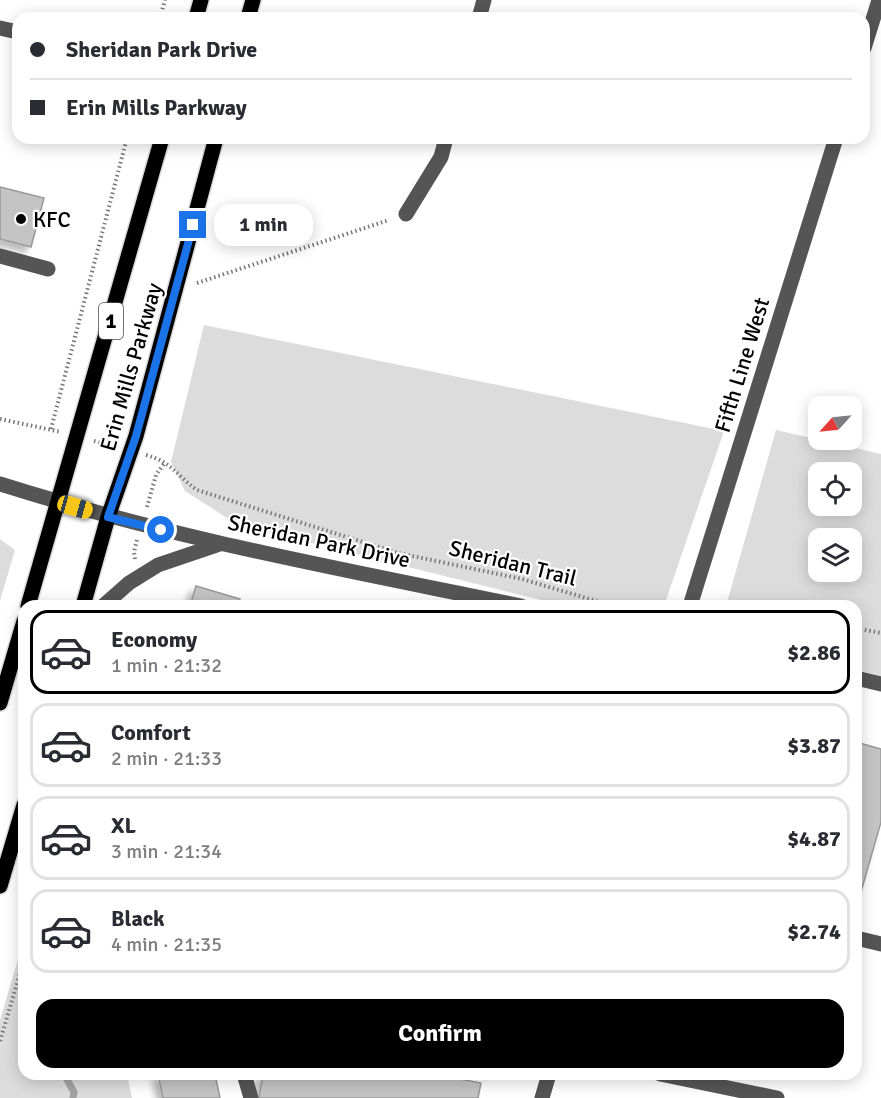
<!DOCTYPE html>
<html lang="en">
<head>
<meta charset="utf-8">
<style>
	body { margin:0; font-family:Signika,sans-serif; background:#f7f7f7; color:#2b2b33; height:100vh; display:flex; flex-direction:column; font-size:22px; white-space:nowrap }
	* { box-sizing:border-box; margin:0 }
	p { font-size:20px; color:#7c7c81 }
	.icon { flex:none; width:33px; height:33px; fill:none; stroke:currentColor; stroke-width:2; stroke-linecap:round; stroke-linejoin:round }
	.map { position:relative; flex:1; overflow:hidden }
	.sheet { position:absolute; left:18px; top:600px; width:844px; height:480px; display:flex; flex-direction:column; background:#fff; border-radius:18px; box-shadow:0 3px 15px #0003 }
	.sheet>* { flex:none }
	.guide { position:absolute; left:12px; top:12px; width:858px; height:132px; border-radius:18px; box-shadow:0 3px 15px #0003; display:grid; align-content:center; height:132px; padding:0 18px; background:#fff }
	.needle { width:39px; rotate:243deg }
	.tools { position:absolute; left:808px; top:396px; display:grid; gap:12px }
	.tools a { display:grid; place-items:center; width:54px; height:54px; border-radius:12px; background:#fff; box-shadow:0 3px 15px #0003; font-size:30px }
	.end { position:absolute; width:27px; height:27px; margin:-14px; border:8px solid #1a73e8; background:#fff; box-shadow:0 0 0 3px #fff }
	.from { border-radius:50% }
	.bubble { position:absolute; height:42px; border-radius:18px; background:#fff; box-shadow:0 3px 15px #0003; font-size:20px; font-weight:700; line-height:42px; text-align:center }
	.car { position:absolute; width:18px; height:36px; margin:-18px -9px; border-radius:8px; box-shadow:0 0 4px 2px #0007; background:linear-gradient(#f5c518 24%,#345 0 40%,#f5c518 0 76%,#345 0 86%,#f5c518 0) }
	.guide b { display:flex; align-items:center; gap:21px; height:57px; font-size:22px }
	.guide b+b { border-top:2px solid #e1e1e2 }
	.guide i { width:15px; height:15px; background:#2b2b33 }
	ul { padding:10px 0 0; list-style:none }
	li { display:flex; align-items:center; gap:18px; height:84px; margin:0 12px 9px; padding:0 6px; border:3px solid #e1e1e2; border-radius:18px }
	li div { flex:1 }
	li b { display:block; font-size:22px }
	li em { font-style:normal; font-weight:700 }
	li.active { border-color:#000 }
	li>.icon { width:54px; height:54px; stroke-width:1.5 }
	.cta { display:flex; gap:12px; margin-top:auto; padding:12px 18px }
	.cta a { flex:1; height:69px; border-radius:18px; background:#000; color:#fff; font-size:24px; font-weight:700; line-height:69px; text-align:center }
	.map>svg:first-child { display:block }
	.green { fill:#dcdcdc; fill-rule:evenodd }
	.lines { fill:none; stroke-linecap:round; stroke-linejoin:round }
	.stream { stroke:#a3a3a3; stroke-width:7 }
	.building { fill:#c4c4c4; stroke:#999; stroke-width:1.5; filter:url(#shadow) }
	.major-casing { stroke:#dbdbdb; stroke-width:18 }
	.path { stroke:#777; stroke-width:4; stroke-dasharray:1.5 3; stroke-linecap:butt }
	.minor { stroke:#555; stroke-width:15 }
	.major { stroke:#000; stroke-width:15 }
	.route { stroke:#1a73e8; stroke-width:8 }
	.poi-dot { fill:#000; stroke:#fff; stroke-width:2 }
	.labels { text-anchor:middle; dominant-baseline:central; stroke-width:4.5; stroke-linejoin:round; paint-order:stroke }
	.shield { fill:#fff; stroke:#4c4c4c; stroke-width:1.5 }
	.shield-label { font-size:21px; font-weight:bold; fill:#000 }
	.poi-label { font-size:22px; fill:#000; stroke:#fff; text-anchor:start }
	.street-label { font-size:22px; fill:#000; stroke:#fff }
</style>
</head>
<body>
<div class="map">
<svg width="881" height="1098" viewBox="0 0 881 1098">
	<defs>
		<filter id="shadow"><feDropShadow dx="-5.5" dy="5.5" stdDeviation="3" flood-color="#0004"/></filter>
	</defs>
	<rect width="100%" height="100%" fill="#fff"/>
	<path class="green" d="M204 325 724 431 664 606H566L238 525 185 491 171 462Z
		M776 430 881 454V676L857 670 856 606H726ZM852 472V506H819V472ZM819 538H852V572H819Z
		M0 539 15 550 0 601Z
		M24 939V1074H127L132 1098H0V1020Z"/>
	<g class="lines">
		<path class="stream" d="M64 1074 74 1092 73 1098"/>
	</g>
	<path class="building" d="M0 187 44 198 31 247 0 239Z
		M196 586 240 599 238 606H190Z
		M856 742 881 749V822L861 892 856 890Z
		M158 1074H215L220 1098H163Z
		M263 1074H433L481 1083 478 1098H259Z"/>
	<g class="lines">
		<g class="major-casing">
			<path id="major" d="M196 18 201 0
				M248 18 253 0
				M28 606 162 138
				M83 606 108 517 136 436 216 138
				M0 703 24 621
				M0 886 24 805"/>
		</g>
		<path class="path" d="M160 18 165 0
			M197 283 389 220
			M0 419 61 432
			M51 429 127 138
			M94 441 116 447
			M146 455C172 462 176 475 197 490L398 553 522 579 613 606
			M147 507 156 475 165 462
			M135 559 134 552 137 540
			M856 628 881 633
			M0 1041 24 960"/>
		<path class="minor" d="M479 18 484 0
			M0 28 18 32
			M864 48 879 0
			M406 214 441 157 446 138
			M0 256 48 269
			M0 484C170 538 346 570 521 606
			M103 606 129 583 158 565 220 544
			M690 606 836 138
			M856 678 881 684
			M856 938 881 944
			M244 1074 251 1098
			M660 1074 777 1098
			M542 1098 549 1074"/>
		<use href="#major" class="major"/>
	</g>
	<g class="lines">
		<path class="route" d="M161 530 108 517 136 436 193 225"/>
	</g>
	<circle class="poi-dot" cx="21" cy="219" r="6"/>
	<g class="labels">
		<rect class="shield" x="99" y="303" width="24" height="36" rx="4.5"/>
		<g class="shield-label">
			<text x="111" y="321">1</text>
		</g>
		<g class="poi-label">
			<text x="33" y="219">KFC</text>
		</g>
		<g class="street-label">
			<text transform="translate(742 365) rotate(-73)">Fifth Line West</text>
			<text transform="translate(131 367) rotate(-74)">Erin Mills Parkway</text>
			<text transform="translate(319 541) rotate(12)">Sheridan Park Drive</text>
			<text transform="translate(513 563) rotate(14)">Sheridan Trail</text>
		</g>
	</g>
</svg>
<div class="tools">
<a><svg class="needle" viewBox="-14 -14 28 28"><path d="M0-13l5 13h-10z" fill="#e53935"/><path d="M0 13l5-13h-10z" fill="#7c7c81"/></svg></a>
<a><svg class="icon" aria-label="locate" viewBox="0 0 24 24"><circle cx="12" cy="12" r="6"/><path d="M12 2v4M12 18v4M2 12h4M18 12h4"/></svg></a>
<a><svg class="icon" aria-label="layers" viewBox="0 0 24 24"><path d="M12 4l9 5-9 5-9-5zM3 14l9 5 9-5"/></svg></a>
</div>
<i class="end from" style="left:161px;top:530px"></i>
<i class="end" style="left:193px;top:225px"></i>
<div class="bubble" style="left:214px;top:204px;width:99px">1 min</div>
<i class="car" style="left:75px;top:507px;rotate:106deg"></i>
<div class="guide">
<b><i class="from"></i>Sheridan Park Drive</b>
<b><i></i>Erin Mills Parkway</b>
</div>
<section class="sheet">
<ul>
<li class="active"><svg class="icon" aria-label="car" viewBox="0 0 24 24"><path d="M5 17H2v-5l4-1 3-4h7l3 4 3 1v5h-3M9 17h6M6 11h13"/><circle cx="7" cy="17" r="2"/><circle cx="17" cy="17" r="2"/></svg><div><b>Economy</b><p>1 min · 21:32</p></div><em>$2.86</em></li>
<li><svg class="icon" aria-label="car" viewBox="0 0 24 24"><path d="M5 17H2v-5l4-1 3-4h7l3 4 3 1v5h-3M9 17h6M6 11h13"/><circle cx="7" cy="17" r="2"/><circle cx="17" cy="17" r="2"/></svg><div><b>Comfort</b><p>2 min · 21:33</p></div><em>$3.87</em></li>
<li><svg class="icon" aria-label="car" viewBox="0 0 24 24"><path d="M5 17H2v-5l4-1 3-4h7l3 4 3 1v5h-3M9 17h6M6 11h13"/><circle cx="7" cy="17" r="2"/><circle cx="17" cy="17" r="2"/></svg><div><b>XL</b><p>3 min · 21:34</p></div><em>$4.87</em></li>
<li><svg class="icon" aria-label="car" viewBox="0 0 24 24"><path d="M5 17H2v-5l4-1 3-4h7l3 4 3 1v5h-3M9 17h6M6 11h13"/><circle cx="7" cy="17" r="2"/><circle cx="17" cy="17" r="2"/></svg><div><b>Black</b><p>4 min · 21:35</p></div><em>$2.74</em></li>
</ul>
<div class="cta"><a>Confirm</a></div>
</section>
</div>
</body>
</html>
